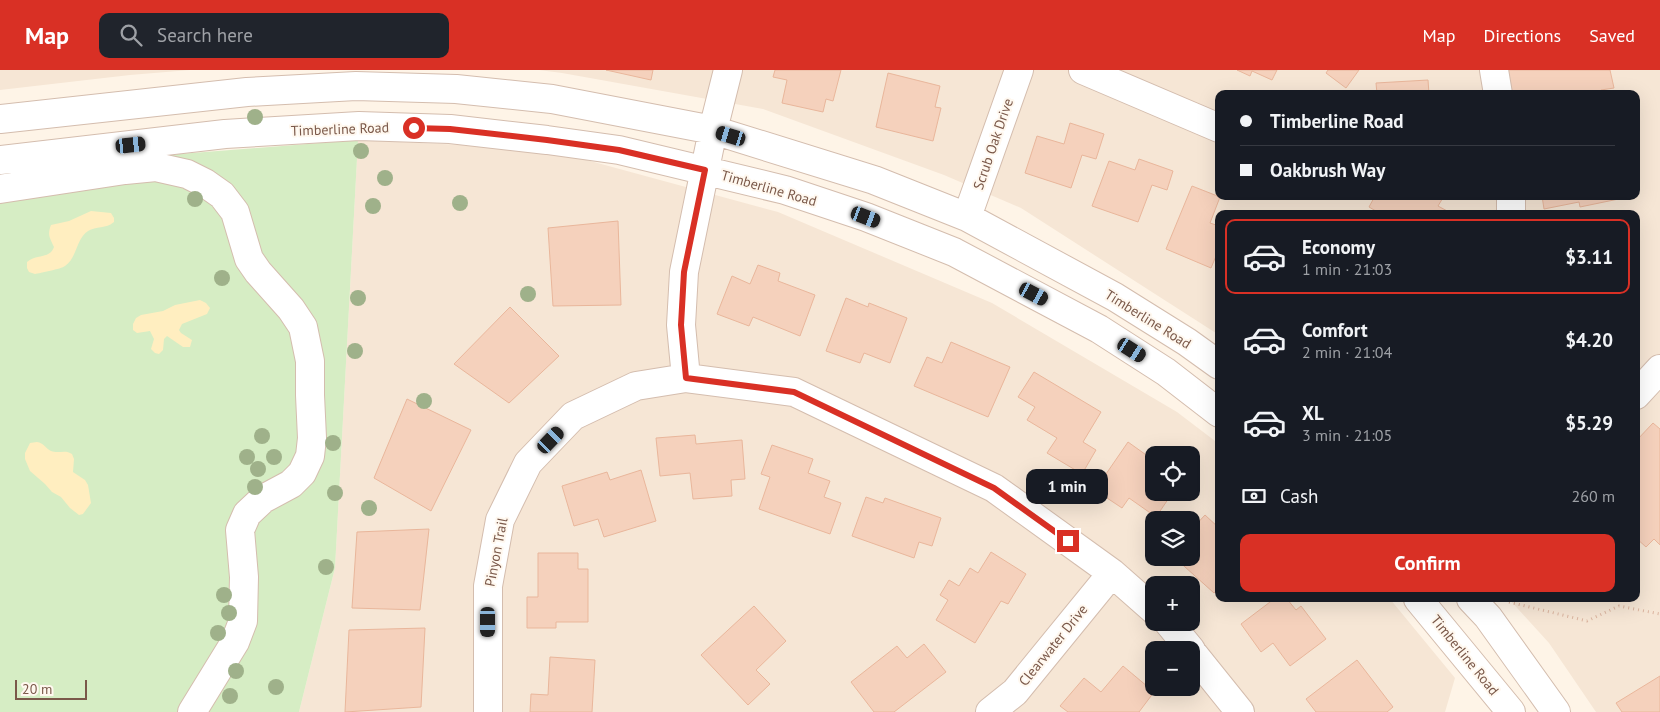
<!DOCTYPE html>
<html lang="en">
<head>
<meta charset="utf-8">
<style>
	body { margin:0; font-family:"PT Sans",sans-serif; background:#20242c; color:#f1f3f6; height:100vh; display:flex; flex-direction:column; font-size:19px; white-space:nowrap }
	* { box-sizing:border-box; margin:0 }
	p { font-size:16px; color:#9ea1a6 }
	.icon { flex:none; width:28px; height:28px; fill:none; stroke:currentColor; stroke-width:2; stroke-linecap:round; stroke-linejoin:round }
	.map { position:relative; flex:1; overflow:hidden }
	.drawer { position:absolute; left:1215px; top:140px; width:425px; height:392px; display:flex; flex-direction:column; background:#171b24; border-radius:10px; box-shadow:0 5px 20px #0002 }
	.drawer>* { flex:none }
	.guide { position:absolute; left:1215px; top:20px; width:425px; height:110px; border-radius:10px; box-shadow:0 5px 20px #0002; display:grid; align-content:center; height:110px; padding:0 25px; background:#171b24 }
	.buttons { position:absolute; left:1145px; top:376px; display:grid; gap:10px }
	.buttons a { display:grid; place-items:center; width:55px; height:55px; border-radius:10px; background:#171b24; box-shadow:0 5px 20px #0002; font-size:25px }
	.scale { position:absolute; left:15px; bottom:12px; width:72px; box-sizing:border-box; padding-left:5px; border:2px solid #7a5849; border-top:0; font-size:14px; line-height:18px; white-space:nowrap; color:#7a5849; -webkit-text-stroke:4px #fff8ef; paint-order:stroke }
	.end { position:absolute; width:22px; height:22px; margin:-11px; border:6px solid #d93025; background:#fff; box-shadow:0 0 0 2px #fff }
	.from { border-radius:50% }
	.bubble { position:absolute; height:35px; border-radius:10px; background:#171b24; box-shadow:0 5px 20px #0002; font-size:16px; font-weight:600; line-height:35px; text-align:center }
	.car { position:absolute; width:15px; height:30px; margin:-15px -8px; border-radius:6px; box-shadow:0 0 4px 1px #0007; background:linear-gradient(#222 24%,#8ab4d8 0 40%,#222 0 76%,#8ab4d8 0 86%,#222 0) }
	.guide b { display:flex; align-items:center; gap:18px; height:48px; font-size:19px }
	.guide b+b { border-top:1px solid #363941 }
	.guide i { width:12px; height:12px; background:#f1f3f6 }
	ul { padding:9px 0 0; list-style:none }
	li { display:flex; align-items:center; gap:15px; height:75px; margin:0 10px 8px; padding:0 15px; border:2px solid transparent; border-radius:10px }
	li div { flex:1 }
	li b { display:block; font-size:19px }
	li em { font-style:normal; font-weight:600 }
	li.on { border-color:#d93025 }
	li>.icon { width:45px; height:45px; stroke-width:1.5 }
	.pay { display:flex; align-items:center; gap:12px; height:55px; padding:0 25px; font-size:19px }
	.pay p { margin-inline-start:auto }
	.button { display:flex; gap:10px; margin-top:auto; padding:10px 25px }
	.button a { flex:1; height:58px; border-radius:10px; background:#d93025; color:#fff; font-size:20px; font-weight:600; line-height:58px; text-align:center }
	header { display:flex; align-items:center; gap:30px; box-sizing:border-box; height:70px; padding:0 25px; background:#d93025; color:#fff }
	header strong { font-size:24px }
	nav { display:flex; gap:28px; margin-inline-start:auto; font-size:18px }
	.search { width:350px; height:45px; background:#20242c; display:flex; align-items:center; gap:12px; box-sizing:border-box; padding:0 18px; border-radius:10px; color:#9ea1a6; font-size:19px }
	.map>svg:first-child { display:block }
	.residential { fill:#f6e6d5; fill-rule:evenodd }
	.green { fill:#d6edc4 }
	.sand { fill:#ffeec0 }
	.building { fill:#f5d1bc; stroke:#e9b69b }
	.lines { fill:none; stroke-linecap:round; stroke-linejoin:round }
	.minor-casing { stroke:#d4bdae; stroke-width:30 }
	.path { stroke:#dbb49f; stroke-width:3; stroke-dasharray:1 4; stroke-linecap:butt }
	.minor { stroke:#fff; stroke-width:28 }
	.tree { fill:#9fb18a }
	.route { stroke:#d93025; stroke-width:6 }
	.labels { text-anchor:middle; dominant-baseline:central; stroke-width:4; stroke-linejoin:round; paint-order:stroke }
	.street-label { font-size:14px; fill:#7a5849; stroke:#fff8ef }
</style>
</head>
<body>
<header>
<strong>Map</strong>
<div class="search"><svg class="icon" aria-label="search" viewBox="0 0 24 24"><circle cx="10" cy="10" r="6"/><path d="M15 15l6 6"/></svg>Search here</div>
<nav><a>Map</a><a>Directions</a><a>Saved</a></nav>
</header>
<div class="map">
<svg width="1660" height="642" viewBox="0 0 1660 642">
	<rect width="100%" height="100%" fill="#fef4e7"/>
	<path class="residential" d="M0 0H190L130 5 0 20Z
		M539 0H1660V642H1596L1549 573 1509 529H1636V144H1219V265L1021 138 944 105 763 39 562 3ZM1219 24H1636V126H1219Z
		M358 70 546 79 778 142 992 233 1177 342 1219 374V529H1390L1455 608 1445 642H299L335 498ZM1154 385H1191V422H1154ZM1154 450H1191V488H1154ZM1154 515H1191V552H1154ZM1154 580H1191V618H1154Z"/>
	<path class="green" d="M358 70 335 498 299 642H0V105L154 86Z"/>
	<path class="sand" d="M91 141 111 143 114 148V152C106 159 96 156 88 161 76 169 77 188 65 196 61 199 40 203 35 204L29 202 27 198V192C36 184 50 189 54 177 50 168 47 165 51 155L69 151Z
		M200 230 206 233 210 238 207 244 182 254 179 260 181 263 192 270 190 277H183L167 266 164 269 163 280 159 284 155 283 151 279 154 269 150 261 137 263 133 260V254L136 248 141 245 163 241 175 235Z
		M37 372C44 373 45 378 51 381 59 384 65 379 72 384L74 389 73 402 85 410 88 415 91 433 83 444 79 445 70 438 61 427 52 422 45 414 30 401 25 389V383L30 373Z"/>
	<path class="building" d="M606 0H653L651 10Z
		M775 0H841L833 31 826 29 823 42 782 33 787 10 773 7Z
		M1237 0H1277L1272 10 1252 1 1250 6Z
		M1328 0H1359L1346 18 1326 3Z
		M1507 0H1610L1614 18 1601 20 1602 24H1515V21L1511 22Z
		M888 3 940 16 935 37 941 38 933 71 876 57Z
		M1428 10 1429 24H1377L1376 13Z
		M1070 53 1104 64 1096 89 1082 85 1071 118 1025 103 1037 66 1064 74Z
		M1139 89 1173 101 1167 120 1152 115 1138 152 1092 136 1109 91 1135 100Z
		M1192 116 1220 127 1210 153 1219 156V179L1211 198 1166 179Z
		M1375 126H1444L1438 136 1449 142 1448 144H1381L1369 137Z
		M1542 126H1633L1580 137 1579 132 1544 139Z
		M618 151 621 235 553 236 548 158Z
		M758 195 780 203 778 211 815 225 800 266 753 247 749 256 717 244 732 206 750 214Z
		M846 228 868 237 869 233 907 248 890 293 864 283 860 293 826 281Z
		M510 237 559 286 509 333 454 294Z
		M951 272 1010 297 988 347 914 316 927 287 942 293Z
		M1034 302 1101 342 1083 372 1096 380 1082 404 1047 383 1057 368 1027 350 1035 337 1018 327Z
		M407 329 471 360 431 441 374 408Z
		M1653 353 1660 359V475L1654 469 1646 477 1636 468V371Z
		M695 365 696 374 742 370 745 409 731 410 732 426 693 429 690 403 660 406 656 368Z
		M1128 372 1149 387 1151 385 1154 386V422H1173L1156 447 1129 428 1122 438 1095 420Z
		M772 375 813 389 808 403 830 411 824 427 841 433 830 464 759 439 770 407 761 404Z
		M641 400 656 451 604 467 598 449 574 456 562 416 607 402 610 410Z
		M866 427 883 433 885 428 941 448 932 476 919 472 914 488 852 466Z
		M1205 445 1219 458V518L1214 523 1175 488H1191V460Z
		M429 459 420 540 352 538 357 462Z
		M991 482 1026 504 1008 534 1001 531 975 573 936 550 948 530 940 525 949 510 959 516 970 498 978 503Z
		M538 483H578V499H588V552H556V558H527V527H538Z
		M1274 529H1287L1296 540 1301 536 1326 569 1290 596 1273 573 1261 582 1241 554Z
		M754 536 786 571 756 600 770 614 748 635 701 585Z
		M425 558 421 637 345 642 349 560Z
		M924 574 946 602 894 642H874L851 612 897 576 907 588Z
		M550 587 595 590 592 642H530L531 624 548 625Z
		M1357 590 1393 637 1387 642H1316L1306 629Z
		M1123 596 1154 622 1139 642H1068L1060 636 1084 608 1101 622Z
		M1660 606V642H1622L1616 633Z"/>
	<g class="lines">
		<g class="minor-casing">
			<path id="minor" d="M1083 0 1219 58
				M1494 0 1498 24
				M0 49 247 22 356 16 456 19 552 29 713 60 874 110 967 147 1115 227 1187 272 1219 295
				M0 90 225 64 359 56 450 59 547 70 619 80 785 120 866 147 954 182 1099 259 1166 302 1219 343
				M0 119 125 100 156 97 187 104 205 113 222 125 235 142 249 189 258 202 291 239 303 257 310 291V325L312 368 310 386 302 403 291 414 263 429 247 444 240 460 244 507 243 551 235 572 192 642
				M1511 126V144
				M967 147 1019 0
				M686 308 681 255 684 202 713 60 728 0
				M1636 325 1660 299
				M1418 529 1511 642
				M1471 529 1488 547 1556 642
				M1168 552 1191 580
				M1191 581 1240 642
				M488 642V516L500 450 528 393 573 346 636 316 686 308 794 322 994 418 1112 503 1154 540
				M990 642 1015 622 1112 503"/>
		</g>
		<path class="path" d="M1509 532 1587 551 1619 536 1660 544"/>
		<use href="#minor" class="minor"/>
	</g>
	<g class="tree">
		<circle cx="255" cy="47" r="8"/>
		<circle cx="361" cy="81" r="8"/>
		<circle cx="385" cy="108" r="8"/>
		<circle cx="195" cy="129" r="8"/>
		<circle cx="460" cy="133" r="8"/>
		<circle cx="373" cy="136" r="8"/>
		<circle cx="222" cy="208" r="8"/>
		<circle cx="528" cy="224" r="8"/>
		<circle cx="358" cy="228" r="8"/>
		<circle cx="355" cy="281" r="8"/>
		<circle cx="424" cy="331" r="8"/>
		<circle cx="262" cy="366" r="8"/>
		<circle cx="333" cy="373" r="8"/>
		<circle cx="247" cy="387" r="8"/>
		<circle cx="274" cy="387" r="8"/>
		<circle cx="258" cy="399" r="8"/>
		<circle cx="255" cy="417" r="8"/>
		<circle cx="335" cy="423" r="8"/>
		<circle cx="369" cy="438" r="8"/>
		<circle cx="326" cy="497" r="8"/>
		<circle cx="224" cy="525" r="8"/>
		<circle cx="229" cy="543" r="8"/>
		<circle cx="218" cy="563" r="8"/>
		<circle cx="236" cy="601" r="8"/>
		<circle cx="276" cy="617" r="8"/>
		<circle cx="230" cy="626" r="8"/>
	</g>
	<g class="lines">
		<path class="route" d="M414 58 450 59 547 70 619 80 705 100 684 202 681 255 686 308 794 322 994 418 1068 471"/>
	</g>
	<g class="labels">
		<g class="street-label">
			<text transform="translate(340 59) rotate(-2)">Timberline Road</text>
			<text transform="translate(993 74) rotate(-71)">Scrub Oak Drive</text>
			<text transform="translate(769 118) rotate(16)">Timberline Road</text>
			<text transform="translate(1148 249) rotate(32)">Timberline Road</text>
			<text transform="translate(496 482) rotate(-79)">Pinyon Trail</text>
			<text transform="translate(1053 575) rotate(-51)">Clearwater Drive</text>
			<text transform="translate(1465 585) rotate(51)">Timberline Road</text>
		</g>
	</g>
</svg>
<div class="buttons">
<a><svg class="icon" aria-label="locate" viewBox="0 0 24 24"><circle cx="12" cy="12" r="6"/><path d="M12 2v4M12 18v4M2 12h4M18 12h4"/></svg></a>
<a><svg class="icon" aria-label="layers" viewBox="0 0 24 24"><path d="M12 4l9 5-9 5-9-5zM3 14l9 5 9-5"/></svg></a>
<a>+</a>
<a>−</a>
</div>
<div class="scale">20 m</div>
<i class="end from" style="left:414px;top:58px"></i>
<i class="end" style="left:1068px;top:471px"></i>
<div class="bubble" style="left:1026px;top:399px;width:82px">1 min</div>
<i class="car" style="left:731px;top:66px;rotate:287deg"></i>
<i class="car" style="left:131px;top:75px;rotate:84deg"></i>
<i class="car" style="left:866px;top:147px;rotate:111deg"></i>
<i class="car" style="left:1034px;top:224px;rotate:118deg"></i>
<i class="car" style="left:1132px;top:280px;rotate:122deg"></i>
<i class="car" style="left:551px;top:370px;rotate:44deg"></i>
<i class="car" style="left:488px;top:552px;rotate:180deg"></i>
<div class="guide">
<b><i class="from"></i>Timberline Road</b>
<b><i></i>Oakbrush Way</b>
</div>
<section class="drawer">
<ul>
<li class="on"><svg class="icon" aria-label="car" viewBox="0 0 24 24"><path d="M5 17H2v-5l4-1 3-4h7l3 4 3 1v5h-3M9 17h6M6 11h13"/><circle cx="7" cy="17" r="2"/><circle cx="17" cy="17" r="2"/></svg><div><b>Economy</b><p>1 min · 21:03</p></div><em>$3.11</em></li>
<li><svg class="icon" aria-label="car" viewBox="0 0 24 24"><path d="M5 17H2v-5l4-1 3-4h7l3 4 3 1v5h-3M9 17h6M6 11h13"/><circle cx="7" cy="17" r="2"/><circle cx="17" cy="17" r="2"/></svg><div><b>Comfort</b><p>2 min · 21:04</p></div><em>$4.20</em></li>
<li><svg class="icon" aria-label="car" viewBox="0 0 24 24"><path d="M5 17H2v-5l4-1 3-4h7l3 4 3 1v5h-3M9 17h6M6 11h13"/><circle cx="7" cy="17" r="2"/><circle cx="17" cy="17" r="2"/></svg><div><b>XL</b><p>3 min · 21:05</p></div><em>$5.29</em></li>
</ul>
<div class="pay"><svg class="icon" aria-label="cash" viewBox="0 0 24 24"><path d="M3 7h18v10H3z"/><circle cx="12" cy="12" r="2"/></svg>Cash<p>260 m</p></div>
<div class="button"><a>Confirm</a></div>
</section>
</div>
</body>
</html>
